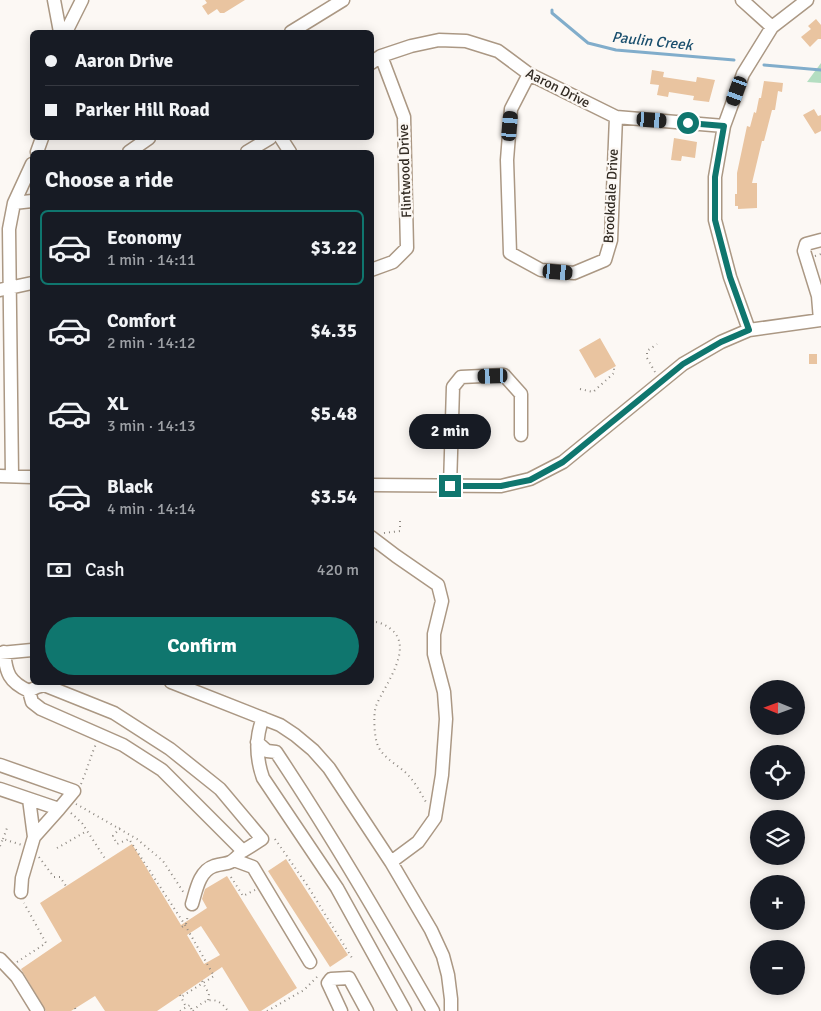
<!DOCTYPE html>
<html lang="en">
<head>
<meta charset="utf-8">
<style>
	body { margin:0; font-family:Signika,sans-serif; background:#242831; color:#f1f3f6; height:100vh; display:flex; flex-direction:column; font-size:19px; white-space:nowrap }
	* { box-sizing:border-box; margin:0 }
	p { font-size:16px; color:#9ea1a6 }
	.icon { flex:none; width:28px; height:28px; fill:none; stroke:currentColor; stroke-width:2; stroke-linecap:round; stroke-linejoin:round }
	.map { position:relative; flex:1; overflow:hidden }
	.details { position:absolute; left:30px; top:150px; width:344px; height:535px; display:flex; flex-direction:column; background:#171b24; border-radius:8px; box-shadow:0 2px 12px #0003 }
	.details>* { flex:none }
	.top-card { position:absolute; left:30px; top:30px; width:344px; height:110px; border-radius:8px; box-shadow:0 2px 12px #0003; display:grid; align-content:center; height:110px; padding:0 15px; background:#171b24 }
	.needle { width:32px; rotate:271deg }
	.controls { position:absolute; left:750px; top:680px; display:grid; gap:10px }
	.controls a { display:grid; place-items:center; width:55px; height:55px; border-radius:50%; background:#171b24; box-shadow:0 2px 12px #0003; font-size:25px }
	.end { position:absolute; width:22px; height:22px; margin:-11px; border:6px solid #0f766e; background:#fff; box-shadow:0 0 0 2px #fff }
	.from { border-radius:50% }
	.bubble { position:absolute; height:35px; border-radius:18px; background:#171b24; box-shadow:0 2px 12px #0003; font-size:16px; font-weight:800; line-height:35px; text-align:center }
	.car { position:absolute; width:15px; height:30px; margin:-15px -8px; border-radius:6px; box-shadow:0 0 4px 1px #0007; background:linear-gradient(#222 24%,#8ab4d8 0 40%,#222 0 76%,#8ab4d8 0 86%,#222 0) }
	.top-card b { display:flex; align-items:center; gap:18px; height:48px; font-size:19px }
	.top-card b+b { border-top:1px solid #363941 }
	.top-card i { width:12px; height:12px; background:#f1f3f6 }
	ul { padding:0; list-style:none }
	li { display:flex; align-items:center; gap:15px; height:75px; margin:0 10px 8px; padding:0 5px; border:2px solid transparent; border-radius:8px }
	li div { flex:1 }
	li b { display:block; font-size:19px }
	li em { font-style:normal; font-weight:800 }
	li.selected { border-color:#0f766e }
	li>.icon { width:45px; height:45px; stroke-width:1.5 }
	h2 { padding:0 15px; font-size:22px; line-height:60px }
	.pay { display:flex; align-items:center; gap:12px; height:55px; padding:0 15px; font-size:19px }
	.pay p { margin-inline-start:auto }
	.button { display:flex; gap:10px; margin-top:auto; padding:10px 15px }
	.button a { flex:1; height:58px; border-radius:30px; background:#0f766e; color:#fff; font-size:20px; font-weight:800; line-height:58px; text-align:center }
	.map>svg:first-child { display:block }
	.green { fill:#b4dec1 }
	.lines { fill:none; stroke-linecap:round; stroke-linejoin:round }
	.stream { stroke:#81adcb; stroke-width:3 }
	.building { fill:#e9c4a0; fill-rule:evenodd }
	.minor-casing { stroke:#ab9884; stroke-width:15 }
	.path { stroke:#8e8982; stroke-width:2; stroke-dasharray:1 4; stroke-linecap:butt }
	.minor { stroke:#fff; stroke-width:12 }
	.route { stroke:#0f766e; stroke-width:6 }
	.labels { text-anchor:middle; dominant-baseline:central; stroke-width:4.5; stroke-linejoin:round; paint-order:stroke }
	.street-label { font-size:14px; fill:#312a22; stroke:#fcf8f4 }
	.water-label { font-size:15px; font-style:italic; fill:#194e6d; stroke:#fcf8f4 }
</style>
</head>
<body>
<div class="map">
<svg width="821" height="1011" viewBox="0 0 821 1011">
	<rect width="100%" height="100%" fill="#fcf8f4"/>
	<path class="green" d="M821 63V83L807 82Z"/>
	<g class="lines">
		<path class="stream" d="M552 10V13L588 43 616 50 734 60
			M764 65 821 70"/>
	</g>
	<path class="building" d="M205 0H245L224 13H220L217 9 208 15 202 6 207 3Z
		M816 19 821 25V39H818L810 47 801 37 811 29 808 26Z
		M652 70 664 72 663 77 696 82 697 77 715 80 709 102 693 100 694 96 669 92 668 97 657 95 659 85 650 84Z
		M764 81 783 83 782 92 778 91 775 110H772L764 141H762L752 183H757V208L738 209V206H735V194H737V173L747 126 750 127 754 112 756 113 759 98H761Z
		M814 109 818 116 821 115V131L815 134 803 115Z
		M674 138 697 142 695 158 682 156 681 161 671 160Z
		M600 338 616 366 595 378 579 350Z
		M809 354H817V364H809Z
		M132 844 181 925 207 908 202 899 205 889 227 876 297 988 261 1011H249L222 967 157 1011H105L95 996 71 1011H46L21 969 62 941 40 903ZM201 926 220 955 204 964 187 935Z
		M286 859 348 955 330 967 268 871Z"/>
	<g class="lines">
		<g class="minor-casing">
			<path id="minor" d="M54 0 60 32
				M742 0 772 27
				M66 32 82 0
				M291 32 343 0
				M371 63 381 56 411 46 439 40 466 41 498 51 529 74 616 117 724 126
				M529 74 511 109 507 160 510 253 541 270 574 273 605 260 611 240 616 117
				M281 138 290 152
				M37 152 42 138
				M129 152 149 138
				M247 152 270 138
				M14 203 32 164
				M371 270 393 262 407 248 404 117 381 56
				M0 290 32 283
				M820 320 818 296 804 251 806 244 821 240
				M749 330 730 277 715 220V177L724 126 743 74 772 27 807 0
				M0 476 32 477
				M12 476 9 229 14 203 32 201
				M371 485 501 486 530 479 563 462 683 364 721 342 749 330 821 320
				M450 486 453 387 461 377 504 375 521 394V435
				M371 537 396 556 438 585 442 601 434 634V654L444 692 446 719 442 775 435 818 418 842 391 862
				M4 652C6 673 9 682 29 691L32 702 41 709 123 745 162 770 243 851 262 839 220 789 170 749 114 713 44 685 37 687 29 691
				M0 653 32 650
				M171 682 280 725 295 735 313 750 329 768 391 862 431 930 443 956 448 975 451 999V1011
				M263 718C255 738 256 758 263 778L337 888 405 1011
				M257 742 267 751 276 752C332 836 383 924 433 1011
				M0 765 74 791 59 809
				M0 789 59 809 34 837 22 878 21 892
				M29 799 34 837
				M234 860 253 867 310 962
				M192 904C196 891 199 871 214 866 228 862 228 866 239 855
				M0 959 17 977 38 1011
				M341 1011 328 983 331 979 349 978 367 1011"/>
		</g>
		<path class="path" d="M815 256 821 254
			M655 372 647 358V351L657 344
			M580 389 593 392 614 373V367
			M384 533 400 531V519
			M371 572 374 574 371 577
			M371 622C379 621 386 625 392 630 414 649 384 686 376 706 373 715 374 740 379 748 385 759 398 765 407 774 415 782 420 792 426 802
			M81 784C87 770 90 758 96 744
			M76 804 137 839 163 861 184 893
			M71 813 82 823 106 860
			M120 828 113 836 117 844 129 839 185 925 214 976 181 997
			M3 839 7 828
			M275 839 307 885 352 958
			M0 846 3 839 22 845
			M57 848 87 831
			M39 857 54 877H60L66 886
			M231 877 243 896 255 890
			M182 927 186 924 188 915
			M17 962 46 943 24 903
			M202 981 209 994 208 1001
			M180 995 186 1007
			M75 1008 76 1011
			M180 1011 190 1005 192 1011
			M193 1011C205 998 217 995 228 1011
			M267 1011 304 990 317 977"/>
		<use href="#minor" class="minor"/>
	</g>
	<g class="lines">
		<path class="route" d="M450 486H501L530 480 563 462 683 364 721 342 749 330 730 277 715 220V177L724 126 688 123"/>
	</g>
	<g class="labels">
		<g class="street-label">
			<text transform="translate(558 88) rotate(27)">Aaron Drive</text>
			<text transform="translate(405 171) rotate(-92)">Flintwood Drive</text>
			<text transform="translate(611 196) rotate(-87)">Brookdale Drive</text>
		</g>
		<g class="water-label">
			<text transform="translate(652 41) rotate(6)">Paulin Creek</text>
		</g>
	</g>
</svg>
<div class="controls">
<a><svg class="needle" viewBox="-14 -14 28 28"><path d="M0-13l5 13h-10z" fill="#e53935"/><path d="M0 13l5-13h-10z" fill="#9ea1a6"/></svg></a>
<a><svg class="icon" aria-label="locate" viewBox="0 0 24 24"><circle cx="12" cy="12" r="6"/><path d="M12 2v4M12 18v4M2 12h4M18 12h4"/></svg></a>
<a><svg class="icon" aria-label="layers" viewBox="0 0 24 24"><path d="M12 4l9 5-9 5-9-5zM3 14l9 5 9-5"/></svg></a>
<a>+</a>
<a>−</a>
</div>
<i class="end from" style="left:688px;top:123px"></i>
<i class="end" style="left:450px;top:486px"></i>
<div class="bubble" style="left:409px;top:414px;width:82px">2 min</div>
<i class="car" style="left:737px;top:91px;rotate:200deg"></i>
<i class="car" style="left:652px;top:120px;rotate:94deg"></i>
<i class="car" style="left:510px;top:126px;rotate:5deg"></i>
<i class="car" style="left:558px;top:272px;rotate:95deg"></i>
<i class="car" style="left:493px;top:376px;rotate:268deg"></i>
<div class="top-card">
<b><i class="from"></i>Aaron Drive</b>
<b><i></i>Parker Hill Road</b>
</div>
<section class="details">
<h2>Choose a ride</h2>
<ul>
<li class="selected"><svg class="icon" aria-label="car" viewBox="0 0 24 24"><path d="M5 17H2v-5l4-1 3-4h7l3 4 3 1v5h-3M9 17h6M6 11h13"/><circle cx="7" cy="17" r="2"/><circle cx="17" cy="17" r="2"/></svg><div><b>Economy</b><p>1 min · 14:11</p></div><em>$3.22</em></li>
<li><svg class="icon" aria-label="car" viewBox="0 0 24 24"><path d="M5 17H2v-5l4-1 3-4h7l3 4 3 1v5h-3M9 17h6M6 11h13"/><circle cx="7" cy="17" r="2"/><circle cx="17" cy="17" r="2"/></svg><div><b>Comfort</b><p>2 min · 14:12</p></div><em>$4.35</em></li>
<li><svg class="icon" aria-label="car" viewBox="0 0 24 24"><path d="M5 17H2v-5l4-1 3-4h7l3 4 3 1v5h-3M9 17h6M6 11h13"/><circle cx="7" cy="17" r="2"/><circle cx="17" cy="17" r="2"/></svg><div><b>XL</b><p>3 min · 14:13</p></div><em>$5.48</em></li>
<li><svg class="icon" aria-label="car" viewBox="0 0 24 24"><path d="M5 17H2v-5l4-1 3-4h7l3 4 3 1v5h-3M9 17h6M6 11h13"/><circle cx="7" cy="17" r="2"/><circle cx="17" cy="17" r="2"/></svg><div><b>Black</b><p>4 min · 14:14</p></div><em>$3.54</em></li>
</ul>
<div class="pay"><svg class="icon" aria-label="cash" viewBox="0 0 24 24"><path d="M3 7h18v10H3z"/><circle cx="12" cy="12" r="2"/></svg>Cash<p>420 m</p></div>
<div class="button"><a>Confirm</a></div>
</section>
</div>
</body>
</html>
